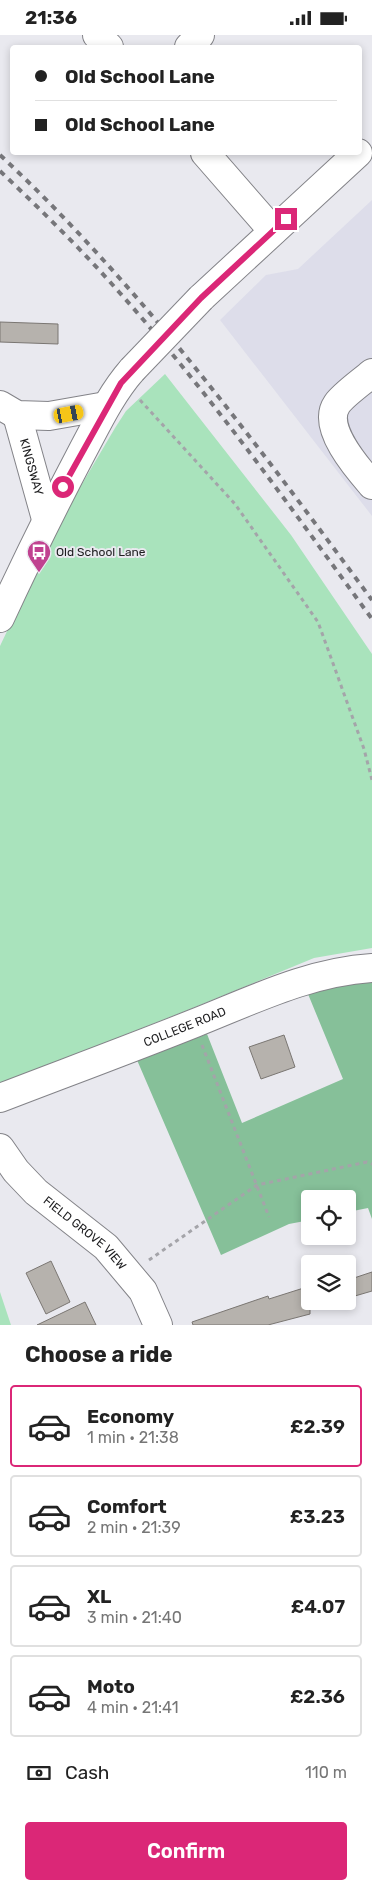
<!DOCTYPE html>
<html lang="en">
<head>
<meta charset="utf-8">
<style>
	body { margin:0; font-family:Rubik,sans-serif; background:#f6f6f6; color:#222; height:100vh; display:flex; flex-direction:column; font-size:19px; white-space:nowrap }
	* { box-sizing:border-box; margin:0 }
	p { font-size:16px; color:#767676 }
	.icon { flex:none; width:28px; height:28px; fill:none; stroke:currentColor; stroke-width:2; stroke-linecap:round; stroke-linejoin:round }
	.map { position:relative; height:1290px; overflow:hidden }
	.side { display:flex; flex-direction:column; background:#fff; flex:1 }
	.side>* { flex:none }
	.banner { position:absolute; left:10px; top:10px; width:352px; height:110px; border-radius:5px; box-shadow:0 2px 8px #0003; display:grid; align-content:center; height:110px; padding:0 25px; background:#fff }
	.buttons { position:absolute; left:301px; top:1155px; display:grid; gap:10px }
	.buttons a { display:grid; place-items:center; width:55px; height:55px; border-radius:5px; background:#fff; box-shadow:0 2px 8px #0003; font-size:25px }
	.end { position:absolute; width:22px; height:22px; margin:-11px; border:6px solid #db2777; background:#fff; box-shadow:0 0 0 2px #fff }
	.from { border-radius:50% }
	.car { position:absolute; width:15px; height:30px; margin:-15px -8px; border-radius:6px; box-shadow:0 0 4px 1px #0007; background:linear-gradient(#f5c518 24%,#345 0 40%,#f5c518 0 76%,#345 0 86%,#f5c518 0) }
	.banner b { display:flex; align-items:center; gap:18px; height:48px; font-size:19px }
	.banner b+b { border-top:1px solid #e0e0e0 }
	.banner i { width:12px; height:12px; background:#222 }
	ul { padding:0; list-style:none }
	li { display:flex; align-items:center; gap:15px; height:82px; margin:0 10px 8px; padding:0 15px; border:2px solid #e0e0e0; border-radius:5px }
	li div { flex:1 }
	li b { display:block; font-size:19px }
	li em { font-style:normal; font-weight:600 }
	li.current { border-color:#db2777 }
	li>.icon { width:45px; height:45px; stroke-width:1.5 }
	h2 { padding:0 25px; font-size:22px; line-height:60px }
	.pay { display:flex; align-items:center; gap:12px; height:55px; padding:0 25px; font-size:19px }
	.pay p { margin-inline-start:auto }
	.button { display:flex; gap:10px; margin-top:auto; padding:10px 25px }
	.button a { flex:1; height:58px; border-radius:5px; background:#db2777; color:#fff; font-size:20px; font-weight:600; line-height:58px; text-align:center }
	.status { display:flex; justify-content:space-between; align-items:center; height:35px; padding:0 25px; background:#fff; direction:ltr }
	.status svg { height:14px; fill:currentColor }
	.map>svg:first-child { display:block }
	.built { fill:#ddddea }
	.green { fill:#a9e3bc }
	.forest { fill:#86c099 }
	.building { fill:#b6b2ad; stroke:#7a7672 }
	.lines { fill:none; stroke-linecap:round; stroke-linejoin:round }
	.minor-casing { stroke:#838388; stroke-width:30 }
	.path { stroke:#a4a4a9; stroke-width:3; stroke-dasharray:4 4; stroke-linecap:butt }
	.minor { stroke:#fff; stroke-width:28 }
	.rail { stroke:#76767a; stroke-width:4; stroke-dasharray:6 6; stroke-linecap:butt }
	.minor-bridge-casing { stroke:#838388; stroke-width:30; stroke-linecap:butt }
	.minor-bridge { stroke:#fff; stroke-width:28 }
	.route { stroke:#db2777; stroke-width:6 }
	.labels { text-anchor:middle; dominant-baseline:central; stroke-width:4; stroke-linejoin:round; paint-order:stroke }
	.street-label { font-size:12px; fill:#1d1d1f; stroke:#e9e9ef }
	.poi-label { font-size:12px; fill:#1d1d1f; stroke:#e9e9ef; text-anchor:start }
</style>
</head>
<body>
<div class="status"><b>21:36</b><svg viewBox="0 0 49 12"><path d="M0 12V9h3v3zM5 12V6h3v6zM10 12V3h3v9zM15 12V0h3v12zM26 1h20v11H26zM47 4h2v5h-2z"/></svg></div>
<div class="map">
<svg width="372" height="1290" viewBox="0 0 372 1290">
	<rect width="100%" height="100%" fill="#e9e9ef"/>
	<path class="built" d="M372 165V481L220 285 266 240 298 234Z"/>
	<path class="green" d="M165 339 291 500 372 619V913L314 923 188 975 0 1049V611L56 493 115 393 126 376Z
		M0 1257 11 1290H0Z"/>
	<path class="forest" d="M372 946V1184L368 1173 348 1177V1164H310V1185L289 1189 221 1220 137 1025 207 999 242 1088 343 1044 308 959 359 947Z"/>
	<path class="building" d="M0 287 58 289V309L0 307Z
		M284 1000 295 1032 261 1044 249 1012Z
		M51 1226 70 1267 46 1279 26 1238Z
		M372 1237V1256L348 1263V1245Z
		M310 1251V1279L268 1290H193L192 1287 268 1261 269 1264Z
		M85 1267 96 1290H37Z"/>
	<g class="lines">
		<g class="minor-casing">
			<g id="minor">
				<path d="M97 0 109 12"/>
				<path d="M189 12 200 0"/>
				<path d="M205 118 273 196"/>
				<path d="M201 263 358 118"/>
				<path d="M372 338C363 346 343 360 337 369 321 392 358 434 372 450"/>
				<path d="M0 370 17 380 49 381 106 371"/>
				<path id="s1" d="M17 380 46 484"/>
				<path d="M0 583C26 527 53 472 82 417 97 389 111 359 132 335"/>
				<path id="s2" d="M0 1063C65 1038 130 1014 195 988 253 965 309 937 372 933"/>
				<path id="s3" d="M0 1113 16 1136 36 1157 106 1212 143 1256 158 1290"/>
			</g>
		</g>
		<path class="path" d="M140 365 235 469 318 587 364 714 372 745
			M202 1010 269 1182
			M149 1225 257 1150 367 1127 372 1129"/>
		<use href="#minor" class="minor"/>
		<path class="rail" d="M0 120C141 251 258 411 372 565
			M0 136C41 175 82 215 119 257 211 360 291 473 372 584"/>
		<g class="minor-bridge-casing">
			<path id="minor-bridge" d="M132 335 201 263"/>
		</g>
		<use href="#minor-bridge" class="minor-bridge"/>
	</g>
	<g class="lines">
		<path class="route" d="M63 452 121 348 201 263 286 184"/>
	</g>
	<defs>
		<g id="bus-pin" transform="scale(1.25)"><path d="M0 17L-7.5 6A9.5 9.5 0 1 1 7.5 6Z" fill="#c04290" stroke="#e9e9ef"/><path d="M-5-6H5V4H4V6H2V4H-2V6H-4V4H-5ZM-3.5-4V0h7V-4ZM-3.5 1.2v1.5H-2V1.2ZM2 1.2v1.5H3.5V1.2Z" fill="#fff"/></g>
	</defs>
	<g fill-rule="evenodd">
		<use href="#bus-pin" x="39" y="517"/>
	</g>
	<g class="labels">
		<g class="street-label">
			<text stroke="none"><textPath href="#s1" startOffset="54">KINGSWAY</textPath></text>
			<text stroke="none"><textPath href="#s2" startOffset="198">COLLEGE ROAD</textPath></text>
			<text stroke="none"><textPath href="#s3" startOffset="121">FIELD GROVE VIEW</textPath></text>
		</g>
		<g class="poi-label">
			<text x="56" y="517">Old School Lane</text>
		</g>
	</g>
</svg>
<div class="buttons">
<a><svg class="icon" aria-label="locate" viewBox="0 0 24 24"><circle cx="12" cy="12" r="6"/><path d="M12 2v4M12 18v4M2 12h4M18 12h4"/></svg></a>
<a><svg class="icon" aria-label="layers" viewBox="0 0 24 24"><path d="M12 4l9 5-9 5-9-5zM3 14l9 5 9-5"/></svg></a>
</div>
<i class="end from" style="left:63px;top:452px"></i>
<i class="end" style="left:286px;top:184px"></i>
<i class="car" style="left:69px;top:379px;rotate:79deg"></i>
<div class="banner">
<b><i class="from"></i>Old School Lane</b>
<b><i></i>Old School Lane</b>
</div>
</div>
<section class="side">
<h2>Choose a ride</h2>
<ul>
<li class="current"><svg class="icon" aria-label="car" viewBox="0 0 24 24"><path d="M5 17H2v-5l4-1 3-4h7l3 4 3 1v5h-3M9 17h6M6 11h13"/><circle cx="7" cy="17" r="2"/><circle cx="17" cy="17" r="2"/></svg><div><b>Economy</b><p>1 min · 21:38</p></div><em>£2.39</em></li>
<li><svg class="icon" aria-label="car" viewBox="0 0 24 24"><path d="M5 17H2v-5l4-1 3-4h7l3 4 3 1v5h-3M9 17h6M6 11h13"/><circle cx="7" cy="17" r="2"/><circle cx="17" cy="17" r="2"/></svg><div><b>Comfort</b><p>2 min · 21:39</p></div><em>£3.23</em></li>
<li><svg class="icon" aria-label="car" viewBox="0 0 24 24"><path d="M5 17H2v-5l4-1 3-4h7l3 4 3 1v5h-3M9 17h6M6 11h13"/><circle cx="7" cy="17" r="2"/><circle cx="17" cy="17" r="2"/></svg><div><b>XL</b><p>3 min · 21:40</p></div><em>£4.07</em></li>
<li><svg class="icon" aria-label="car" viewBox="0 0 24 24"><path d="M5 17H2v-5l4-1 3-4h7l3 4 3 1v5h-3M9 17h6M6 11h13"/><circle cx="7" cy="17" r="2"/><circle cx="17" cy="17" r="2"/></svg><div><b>Moto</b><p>4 min · 21:41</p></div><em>£2.36</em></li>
</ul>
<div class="pay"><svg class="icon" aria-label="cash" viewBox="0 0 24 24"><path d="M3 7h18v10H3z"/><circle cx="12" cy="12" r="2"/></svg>Cash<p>110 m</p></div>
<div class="button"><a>Confirm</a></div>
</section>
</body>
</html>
